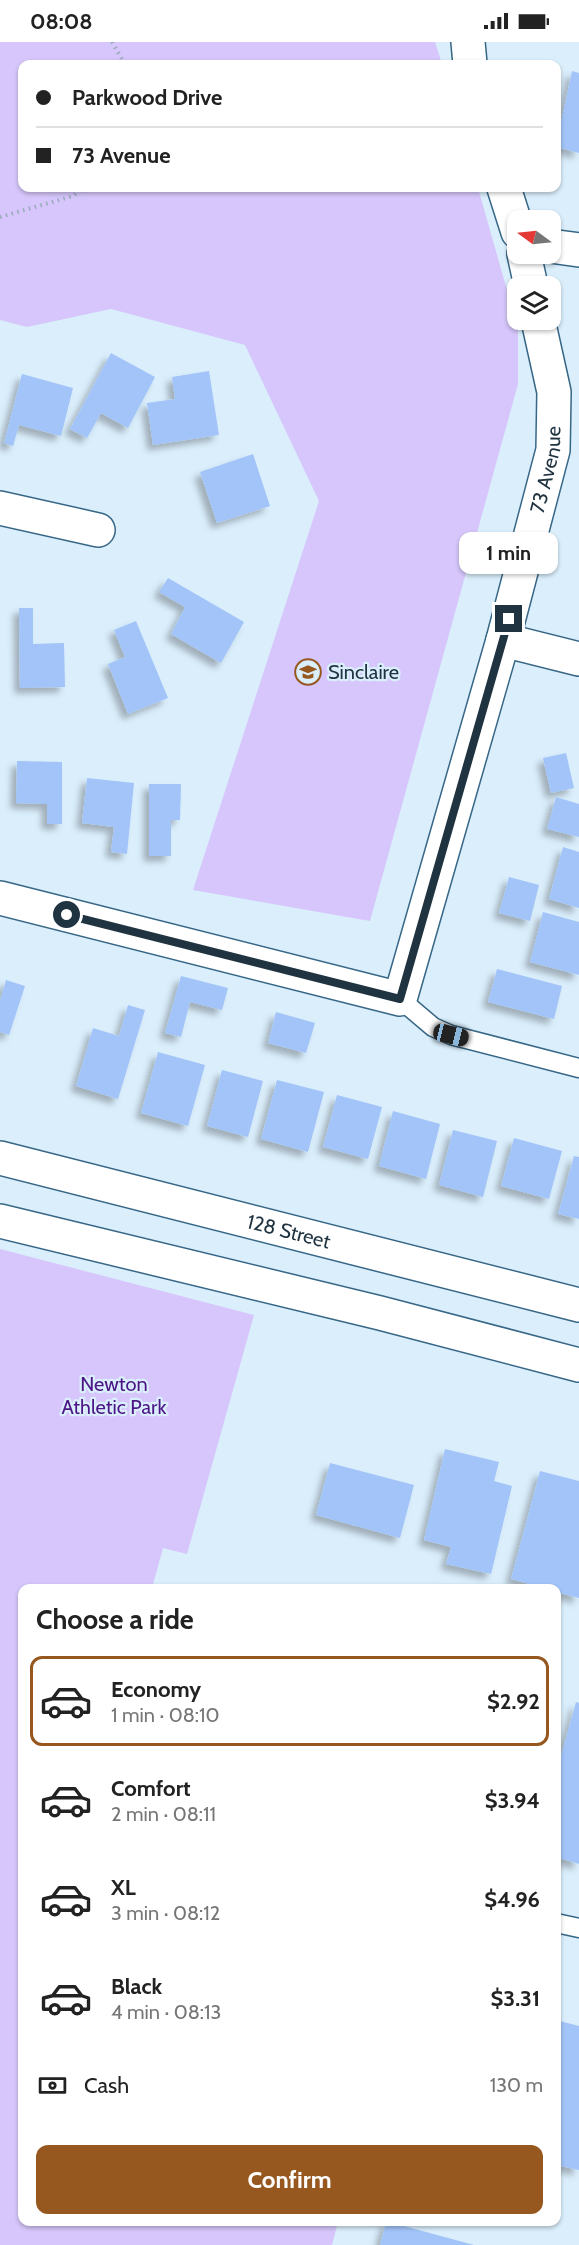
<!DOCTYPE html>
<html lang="en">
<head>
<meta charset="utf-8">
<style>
	body { margin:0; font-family:Cabin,sans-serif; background:#f2f2f2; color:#222; height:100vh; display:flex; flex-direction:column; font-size:22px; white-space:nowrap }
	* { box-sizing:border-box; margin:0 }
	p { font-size:20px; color:#767676 }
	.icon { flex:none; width:33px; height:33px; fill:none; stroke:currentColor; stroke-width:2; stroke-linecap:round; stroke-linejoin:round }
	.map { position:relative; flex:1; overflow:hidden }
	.sheet { position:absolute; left:18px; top:1542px; width:543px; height:642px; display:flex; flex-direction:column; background:#fff; border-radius:12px; box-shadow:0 2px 4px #0004 }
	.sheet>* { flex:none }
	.hud { position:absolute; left:18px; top:18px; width:543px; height:132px; border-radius:12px; box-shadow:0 2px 4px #0004; display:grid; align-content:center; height:132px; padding:0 18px; background:#fff }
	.needle { width:39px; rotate:285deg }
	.tools { position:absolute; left:507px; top:168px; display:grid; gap:12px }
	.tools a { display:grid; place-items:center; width:54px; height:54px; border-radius:12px; background:#fff; box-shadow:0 2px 4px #0004; font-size:30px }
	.end { position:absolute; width:27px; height:27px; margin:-14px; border:8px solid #1f3341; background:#fff; box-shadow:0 0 0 3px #fff }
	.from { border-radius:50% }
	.bubble { position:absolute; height:42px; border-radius:12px; background:#fff; box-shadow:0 2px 4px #0004; font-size:20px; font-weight:700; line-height:42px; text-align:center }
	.car { position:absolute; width:18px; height:36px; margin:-18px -9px; border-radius:8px; box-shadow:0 0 4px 2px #0007; background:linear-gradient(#222 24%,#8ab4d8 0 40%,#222 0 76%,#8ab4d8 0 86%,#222 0) }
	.hud b { display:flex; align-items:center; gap:21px; height:57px; font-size:22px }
	.hud b+b { border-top:2px solid #e0e0e0 }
	.hud i { width:15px; height:15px; background:#222 }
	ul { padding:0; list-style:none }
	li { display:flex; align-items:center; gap:18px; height:90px; margin:0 12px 9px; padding:0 6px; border:3px solid transparent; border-radius:12px }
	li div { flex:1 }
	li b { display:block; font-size:22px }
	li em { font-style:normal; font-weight:700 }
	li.selected { border-color:#96581e }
	li>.icon { width:54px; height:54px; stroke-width:1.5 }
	h2 { padding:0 18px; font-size:27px; line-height:72px }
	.pay { display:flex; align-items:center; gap:15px; height:66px; padding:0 18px; font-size:22px }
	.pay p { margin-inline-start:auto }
	.cta { display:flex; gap:12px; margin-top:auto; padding:12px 18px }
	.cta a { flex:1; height:69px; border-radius:12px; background:#96581e; color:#fff; font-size:24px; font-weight:700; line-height:69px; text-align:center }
	.status { display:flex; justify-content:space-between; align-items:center; height:42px; padding:0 30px; background:#fff; direction:ltr }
	.status svg { height:16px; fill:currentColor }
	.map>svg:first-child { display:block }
	.green { fill:#d6c6fb }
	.building { fill:#a2c4f8; filter:url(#shadow) }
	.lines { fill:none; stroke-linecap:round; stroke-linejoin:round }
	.lane-casing { stroke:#376786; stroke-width:21 }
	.street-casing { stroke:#376786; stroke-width:36 }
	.secondary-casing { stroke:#376786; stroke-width:36 }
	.path { stroke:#97abb9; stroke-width:4; stroke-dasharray:1.5 4.5; stroke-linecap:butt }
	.lane { stroke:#fff; stroke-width:18 }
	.street { stroke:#fff; stroke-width:33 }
	.secondary { stroke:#fff; stroke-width:33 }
	.route { stroke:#1f3341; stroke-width:8 }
	.labels { text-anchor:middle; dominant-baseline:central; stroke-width:4.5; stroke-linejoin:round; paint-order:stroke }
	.street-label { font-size:20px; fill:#1f3341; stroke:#daeefc }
	.poi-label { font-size:20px; fill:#1f3341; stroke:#daeefc; text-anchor:start }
	.park-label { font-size:20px; fill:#4d1786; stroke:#daeefc }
</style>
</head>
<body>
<div class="status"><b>08:08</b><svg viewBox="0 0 49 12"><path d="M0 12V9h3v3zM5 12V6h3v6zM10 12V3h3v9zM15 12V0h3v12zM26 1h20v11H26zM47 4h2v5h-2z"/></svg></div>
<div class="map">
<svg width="579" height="2203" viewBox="0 0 579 2203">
	<defs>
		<filter id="shadow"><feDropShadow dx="-5.5" dy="5.5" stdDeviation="3" flood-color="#0004"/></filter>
	</defs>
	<rect width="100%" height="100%" fill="#daeefc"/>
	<path class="green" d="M0 0H435L442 22H22V146H478L518 287V342L370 879 193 848 319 459 245 303 111 267 27 285 0 278Z
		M0 1207 254 1273 187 1512 163 1506 152 1546H22V2180H338L332 2203H0Z"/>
	<path class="building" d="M572 29 579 31V111L556 105Z
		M111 311 155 335 128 386 101 371 87 396 70 387Z
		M209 329 219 393 153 403 147 361 175 357 172 335Z
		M22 332 73 346 61 394 19 383 13 404 4 401Z
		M253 412 270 464 217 481 200 430Z
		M168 536 244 580 221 621 171 592 185 565 159 550Z
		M19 566H33V602L64 601 65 645 20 646Z
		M136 579 168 656 128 672 108 622 125 615 114 588Z
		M566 711 574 746 551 751 543 716Z
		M17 719 62 720V782H47V762L16 761Z
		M87 736 134 741 127 812 111 810 114 785 82 781Z
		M149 742H181L180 778H171V814H149Z
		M556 755 579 762V795L547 787Z
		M563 805 579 810V866L549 857Z
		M509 835 539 843 530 879 499 871Z
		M543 870 579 880V933L530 920Z
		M497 927 562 944 554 977 488 960Z
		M181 934 228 946 222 968 190 960 181 995 165 991Z
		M6 938 25 944 9 993 0 990V959Z
		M128 963 145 968 118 1057 76 1044 93 986 119 994Z
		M276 970 315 981 306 1011 268 1001Z
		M158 1010 205 1023 188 1084 141 1071Z
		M222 1028 263 1039 248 1095 207 1084Z
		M277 1038 324 1050 308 1110 261 1097Z
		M337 1053 382 1065 368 1117 323 1105Z
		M393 1069 440 1082 426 1137 379 1124Z
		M453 1088 497 1099 483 1155 439 1143Z
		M514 1096 562 1109 549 1157 501 1144Z
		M574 1114 579 1115V1177L558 1172Z
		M445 1407 499 1420 494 1439 512 1444 491 1532 446 1522 451 1505 424 1498Z
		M330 1421 414 1443 400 1496 316 1473Z
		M540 1429 579 1439V1556L556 1550V1546H545L511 1537Z
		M576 1660 579 1661V1822L556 1815V1732Z
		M556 1978 579 1984V2128L556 2123Z
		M386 2180H389L474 2203H380Z"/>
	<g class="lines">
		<g class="lane-casing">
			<path id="lane" d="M400 957 433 985 451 993 579 1026
				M556 1881 579 1886"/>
		</g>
		<g class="street-casing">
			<g id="street">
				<path d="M468 0 470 22"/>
				<path d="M504 146 518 190"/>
				<path d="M550 204 579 208"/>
				<path d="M524 212 531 244"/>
				<path d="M0 466 98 488"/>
				<path d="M503 598 579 617"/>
				<path id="s1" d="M0 856 400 957 503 598 553 408 554 350 538 278"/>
			</g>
		</g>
		<g class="secondary-casing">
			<g id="secondary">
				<path id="s2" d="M0 1116 579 1263"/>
				<path d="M0 1179 380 1271 579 1323"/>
			</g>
		</g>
		<path class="path" d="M112 0 125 22
			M0 175 73 154 83 146"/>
		<use href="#lane" class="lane"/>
		<use href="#street" class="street"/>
		<use href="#secondary" class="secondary"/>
	</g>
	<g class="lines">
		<path class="route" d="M67 873 400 957 509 577"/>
	</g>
	<defs>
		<g id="school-ring" transform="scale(1.35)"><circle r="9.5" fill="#daeefc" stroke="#96581e" stroke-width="1.5"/><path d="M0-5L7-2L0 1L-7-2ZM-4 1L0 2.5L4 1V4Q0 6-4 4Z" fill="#96581e"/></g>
	</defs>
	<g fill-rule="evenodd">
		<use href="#school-ring" x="308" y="630"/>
	</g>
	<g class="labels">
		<g class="street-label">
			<text stroke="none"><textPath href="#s1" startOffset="962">73 Avenue</textPath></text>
			<text stroke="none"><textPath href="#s2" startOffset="298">128 Street</textPath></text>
		</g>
		<g class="poi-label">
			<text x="328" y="630">Sinclaire</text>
		</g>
		<g class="park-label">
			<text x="114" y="1342">Newton<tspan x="114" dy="23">Athletic Park</tspan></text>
		</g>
	</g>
</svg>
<div class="tools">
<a><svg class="needle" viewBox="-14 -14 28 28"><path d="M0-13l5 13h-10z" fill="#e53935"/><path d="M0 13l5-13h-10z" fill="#767676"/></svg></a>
<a><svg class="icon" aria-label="layers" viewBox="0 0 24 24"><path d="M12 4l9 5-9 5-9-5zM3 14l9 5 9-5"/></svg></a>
</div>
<i class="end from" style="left:67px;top:873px"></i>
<i class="end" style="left:509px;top:577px"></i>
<div class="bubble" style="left:459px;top:490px;width:99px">1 min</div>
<i class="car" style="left:451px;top:993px;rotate:104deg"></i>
<div class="hud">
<b><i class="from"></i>Parkwood Drive</b>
<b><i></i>73 Avenue</b>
</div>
<section class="sheet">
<h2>Choose a ride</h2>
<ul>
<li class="selected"><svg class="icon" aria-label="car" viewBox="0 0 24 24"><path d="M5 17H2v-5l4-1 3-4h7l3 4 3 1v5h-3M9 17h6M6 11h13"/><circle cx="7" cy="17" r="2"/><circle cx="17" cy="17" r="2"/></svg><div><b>Economy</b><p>1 min · 08:10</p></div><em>$2.92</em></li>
<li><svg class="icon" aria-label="car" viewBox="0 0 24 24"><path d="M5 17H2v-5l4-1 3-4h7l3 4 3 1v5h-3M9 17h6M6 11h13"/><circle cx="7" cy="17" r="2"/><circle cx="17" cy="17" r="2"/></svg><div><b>Comfort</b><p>2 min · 08:11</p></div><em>$3.94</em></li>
<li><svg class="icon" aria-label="car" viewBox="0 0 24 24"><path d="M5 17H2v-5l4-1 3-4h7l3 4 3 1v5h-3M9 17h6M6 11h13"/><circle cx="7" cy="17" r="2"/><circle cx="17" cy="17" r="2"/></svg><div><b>XL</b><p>3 min · 08:12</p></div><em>$4.96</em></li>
<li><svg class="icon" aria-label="car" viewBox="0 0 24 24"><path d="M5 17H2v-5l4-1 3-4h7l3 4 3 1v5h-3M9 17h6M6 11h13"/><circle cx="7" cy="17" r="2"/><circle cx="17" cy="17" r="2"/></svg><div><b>Black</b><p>4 min · 08:13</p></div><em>$3.31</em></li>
</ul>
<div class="pay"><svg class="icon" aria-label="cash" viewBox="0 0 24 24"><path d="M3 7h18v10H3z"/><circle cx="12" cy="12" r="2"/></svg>Cash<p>130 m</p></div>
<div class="cta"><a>Confirm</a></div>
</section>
</div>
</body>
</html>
